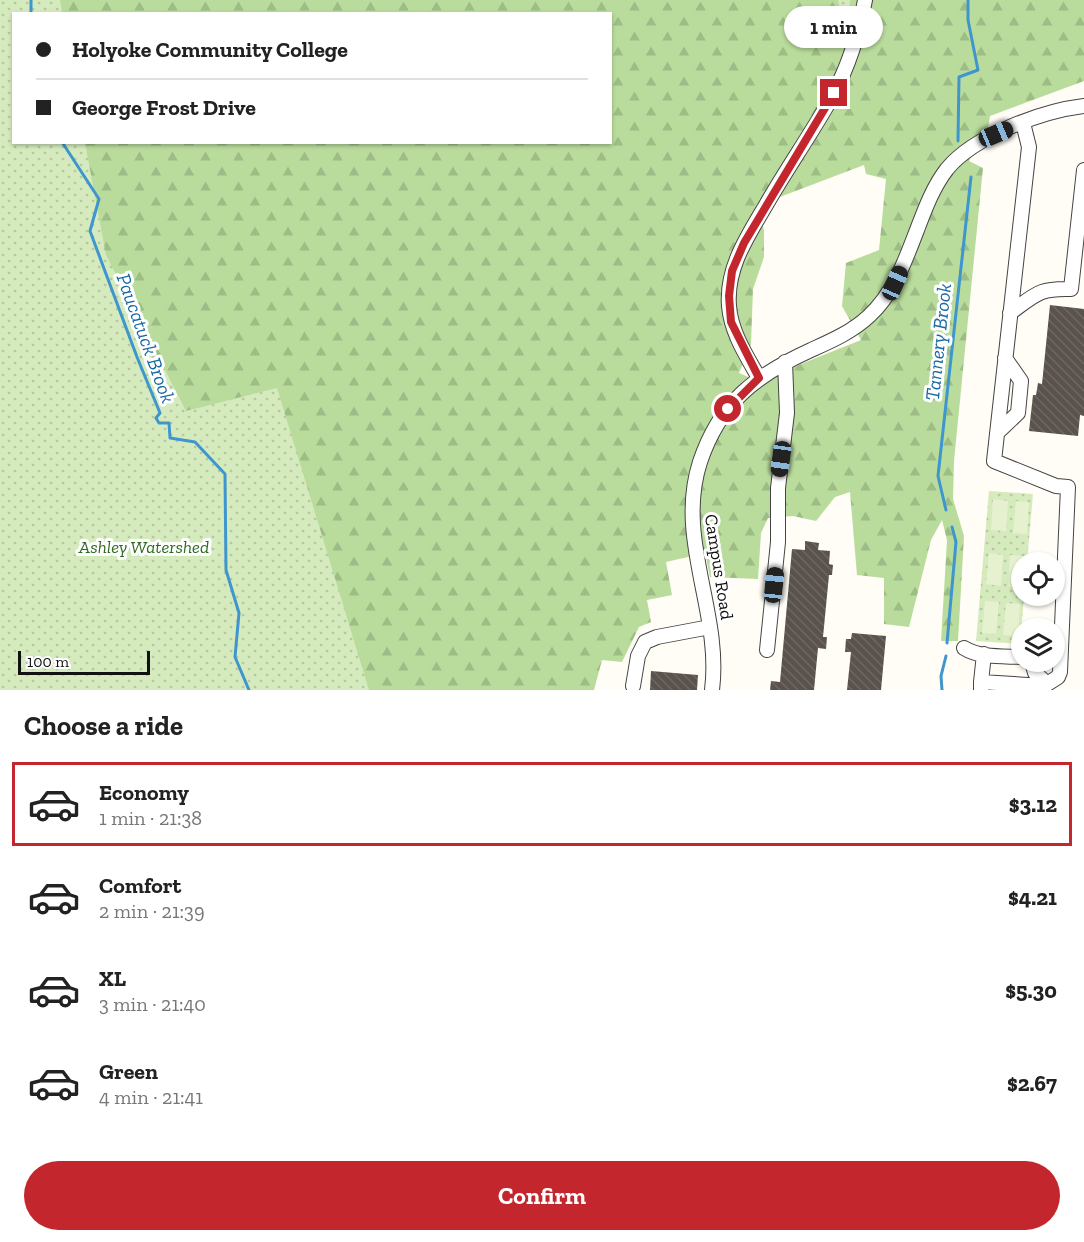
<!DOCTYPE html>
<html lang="en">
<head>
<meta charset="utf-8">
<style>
	body { margin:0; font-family:"Zilla Slab",serif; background:#f6f6f6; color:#222; height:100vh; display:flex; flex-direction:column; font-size:22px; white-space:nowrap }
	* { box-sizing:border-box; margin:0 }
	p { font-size:20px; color:#767676 }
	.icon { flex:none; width:33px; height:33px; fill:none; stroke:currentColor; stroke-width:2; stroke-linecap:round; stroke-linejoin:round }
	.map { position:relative; height:690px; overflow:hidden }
	.panel { display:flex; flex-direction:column; background:#fff; flex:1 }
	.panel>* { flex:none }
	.guide { position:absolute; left:12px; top:12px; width:600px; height:132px; border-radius:0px; box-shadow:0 2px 4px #0004; display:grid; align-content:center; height:132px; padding:0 24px; background:#fff }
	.tools { position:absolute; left:1011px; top:552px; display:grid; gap:12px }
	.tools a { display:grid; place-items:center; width:54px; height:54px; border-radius:50%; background:#fff; box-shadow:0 2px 4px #0004; font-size:30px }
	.scale { position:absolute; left:18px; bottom:15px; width:132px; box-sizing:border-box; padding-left:6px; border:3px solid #111; border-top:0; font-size:16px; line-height:21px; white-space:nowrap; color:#111; -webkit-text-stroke:4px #fff; paint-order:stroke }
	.end { position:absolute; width:27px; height:27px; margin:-14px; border:8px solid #c4262e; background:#fff; box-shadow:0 0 0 3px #fff }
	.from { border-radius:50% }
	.bubble { position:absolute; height:42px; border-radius:21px; background:#fff; box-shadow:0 2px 4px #0004; font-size:20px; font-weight:800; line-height:42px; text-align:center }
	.car { position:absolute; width:18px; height:36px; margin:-18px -9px; border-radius:8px; box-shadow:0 0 4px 2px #0007; background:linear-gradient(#222 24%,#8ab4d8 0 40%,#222 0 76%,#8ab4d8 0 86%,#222 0) }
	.guide b { display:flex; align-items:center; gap:21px; height:57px; font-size:22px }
	.guide b+b { border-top:2px solid #e0e0e0 }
	.guide i { width:15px; height:15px; background:#222 }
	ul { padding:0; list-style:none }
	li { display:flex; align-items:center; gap:18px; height:84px; margin:0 12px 9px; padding:0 12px; border:3px solid transparent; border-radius:0px }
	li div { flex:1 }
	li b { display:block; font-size:22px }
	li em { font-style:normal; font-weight:800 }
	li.current { border-color:#c4262e }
	li>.icon { width:54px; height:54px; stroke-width:1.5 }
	h2 { padding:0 24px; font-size:27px; line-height:72px }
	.cta { display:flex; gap:12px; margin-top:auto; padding:12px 24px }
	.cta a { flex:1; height:69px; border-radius:36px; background:#c4262e; color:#fff; font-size:24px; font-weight:800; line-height:69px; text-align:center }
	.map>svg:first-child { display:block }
	.forest { fill:url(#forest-firs); fill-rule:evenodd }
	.park { fill:url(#park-dots) }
	.pitch { fill:#e6f2cf }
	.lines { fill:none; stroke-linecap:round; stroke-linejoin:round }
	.stream { stroke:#3f96cf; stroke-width:3 }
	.building { fill:url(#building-back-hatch) }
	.minor-casing { stroke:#444; stroke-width:16 }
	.minor { stroke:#fff; stroke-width:14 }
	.route { stroke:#c4262e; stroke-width:8 }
	.labels { text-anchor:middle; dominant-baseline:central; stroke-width:6; stroke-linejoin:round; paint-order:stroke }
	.park-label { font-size:18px; font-style:italic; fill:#2f6b1f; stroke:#fff }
	.street-label { font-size:18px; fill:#111; stroke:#fff }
	.water-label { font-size:20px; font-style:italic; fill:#1768a6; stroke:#fff }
</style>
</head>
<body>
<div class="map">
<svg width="1084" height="690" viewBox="0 0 1084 690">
	<defs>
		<pattern id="forest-firs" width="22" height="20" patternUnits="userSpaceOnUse" patternTransform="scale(1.5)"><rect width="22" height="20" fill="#b9dc9c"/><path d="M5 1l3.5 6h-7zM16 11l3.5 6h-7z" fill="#9ebc85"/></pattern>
		<pattern id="park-dots" width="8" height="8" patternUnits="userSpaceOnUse" patternTransform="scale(1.5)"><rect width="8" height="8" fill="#d5ebbd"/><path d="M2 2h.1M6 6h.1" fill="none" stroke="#b6c8a1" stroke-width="1.8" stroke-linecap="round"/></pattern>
		<pattern id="building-back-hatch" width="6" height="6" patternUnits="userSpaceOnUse" patternTransform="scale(1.5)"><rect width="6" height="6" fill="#5a524d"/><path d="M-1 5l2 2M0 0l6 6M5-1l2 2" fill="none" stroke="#6d6662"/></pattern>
	</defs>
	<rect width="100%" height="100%" fill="#fffdf5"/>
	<path class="forest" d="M0 0H1084V81L990 116 988 128 969 161 983 168 954 461 953 499 964 536 958 641H941L947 540 942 520 931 540 909 627 884 624V578L857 575 850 492 835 497 816 521 793 516 768 518 761 533 758 579 710 577 705 553 666 562 672 595 647 600 651 622 639 627 622 662 602 660 594 690H0ZM14 14H610V142H14ZM864 165 866 174 886 179 879 250 846 263 842 306 861 340 801 364 763 383 739 373 751 344 753 289 764 257V230L756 206Z"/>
	<path class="park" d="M0 0H60L62 13 14 14V142L85 143 106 255 186 411 277 388 369 690H0Z
		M838 0H850L847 45Z
		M989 491 1033 494 1027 562H1022V596H1024L1020 644 976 641Z"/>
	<path class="pitch" d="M993 499 1008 501 1006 531 991 530Z
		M1016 501 1029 502 1027 534 1013 533Z
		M989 553 1003 555 1001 586 986 584Z
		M1010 555 1025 556 1024 562H1022L1021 588 1008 587Z
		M985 601 999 602 996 634 982 633Z
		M1006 603 1020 604 1018 636 1003 635Z"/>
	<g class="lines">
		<path class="stream" d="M31 0V14
			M958 141 959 77 978 70 968 20V0
			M62 142 99 199 90 231 137 357 160 413 156 418 159 423H169L170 438 195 442 225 474 226 570 239 613 235 657 249 690
			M946 510 938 476 971 177
			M947 643 956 542 952 527
			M942 690 941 676 946 656"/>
	</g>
	<path class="building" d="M1050 305 1084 309V416L1080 415 1078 436 1029 431 1033 395H1036L1038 383 1042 384Z
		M805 541 819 543 818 550 830 551 829 564 833 565 832 575H829L823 637H827L826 649 818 648 814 690H770L771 681 780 682 792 549 805 550Z
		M852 633 886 636 881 690H847L851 652H845L846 639H851Z
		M651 671 698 675 697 690H650Z"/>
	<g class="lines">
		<g class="minor-casing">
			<path id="minor" d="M1023 123 1029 147 994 461 1056 486 1068 487 1060 672 1058 677 1044 686 1043 680 1035 673 1032 662
				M1010 313C1036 294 1039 288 1071 289L1084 170
				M759 378C746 355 731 332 729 306 726 268 747 237 766 205 787 168 812 133 833 95 849 65 859 33 865 0
				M997 433 1018 413 1021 381 1005 358
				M964 648C980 658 1003 656 1022 657
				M767 650 778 542V488L787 413 785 362
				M981 682 984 654
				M633 686 638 656 645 642 657 637 710 627
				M712 690C722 612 675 539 700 462 720 402 756 375 811 350 831 341 852 332 869 316 894 293 905 261 917 230 925 209 933 187 947 169 974 136 1042 111 1084 106
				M981 690V682L1044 686 1043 690"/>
		</g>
		<use href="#minor" class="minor"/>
	</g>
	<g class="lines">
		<path class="route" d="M728 409 759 378 731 322 729 296 732 271 744 243 834 93"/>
	</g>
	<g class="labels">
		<g class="park-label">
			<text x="144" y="547">Ashley Watershed</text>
		</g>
		<g class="street-label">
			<text transform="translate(719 567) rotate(81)">Campus Road</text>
		</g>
		<g class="water-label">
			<text transform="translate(146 338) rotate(70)">Paucatuck Brook</text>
			<text transform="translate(938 342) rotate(-84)">Tannery Brook</text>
		</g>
	</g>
</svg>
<div class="tools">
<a><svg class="icon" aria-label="locate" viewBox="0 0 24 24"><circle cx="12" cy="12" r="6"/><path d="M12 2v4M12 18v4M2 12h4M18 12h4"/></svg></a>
<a><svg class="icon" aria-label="layers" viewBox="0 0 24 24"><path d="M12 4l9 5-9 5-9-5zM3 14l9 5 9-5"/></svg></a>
</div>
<div class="scale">100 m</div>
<i class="end from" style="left:728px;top:409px"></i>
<i class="end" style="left:834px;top:93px"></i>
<div class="bubble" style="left:784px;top:6px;width:99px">1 min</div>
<i class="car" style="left:996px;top:134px;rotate:67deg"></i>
<i class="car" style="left:895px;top:283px;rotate:24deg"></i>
<i class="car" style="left:781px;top:459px;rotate:188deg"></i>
<i class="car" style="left:774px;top:585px;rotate:6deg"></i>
<div class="guide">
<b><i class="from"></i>Holyoke Community College</b>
<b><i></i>George Frost Drive</b>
</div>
</div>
<section class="panel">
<h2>Choose a ride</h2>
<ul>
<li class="current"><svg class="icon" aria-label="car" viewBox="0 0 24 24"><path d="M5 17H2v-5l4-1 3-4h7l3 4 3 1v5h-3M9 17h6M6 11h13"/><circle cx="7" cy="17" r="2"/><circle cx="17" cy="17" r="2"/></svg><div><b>Economy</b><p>1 min · 21:38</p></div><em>$3.12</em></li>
<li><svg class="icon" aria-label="car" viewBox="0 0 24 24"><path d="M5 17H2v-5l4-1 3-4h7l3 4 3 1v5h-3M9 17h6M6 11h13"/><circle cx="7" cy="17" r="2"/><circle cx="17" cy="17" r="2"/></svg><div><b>Comfort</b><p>2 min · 21:39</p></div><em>$4.21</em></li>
<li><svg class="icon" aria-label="car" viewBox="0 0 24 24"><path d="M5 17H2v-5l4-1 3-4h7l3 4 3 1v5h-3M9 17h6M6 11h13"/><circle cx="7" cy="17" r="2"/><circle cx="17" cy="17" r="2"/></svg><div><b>XL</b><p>3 min · 21:40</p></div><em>$5.30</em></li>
<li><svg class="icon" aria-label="car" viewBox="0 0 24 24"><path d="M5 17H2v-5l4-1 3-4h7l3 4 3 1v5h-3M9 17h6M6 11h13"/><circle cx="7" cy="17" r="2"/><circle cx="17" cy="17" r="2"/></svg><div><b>Green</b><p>4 min · 21:41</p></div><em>$2.67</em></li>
</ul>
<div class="cta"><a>Confirm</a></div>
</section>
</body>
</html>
